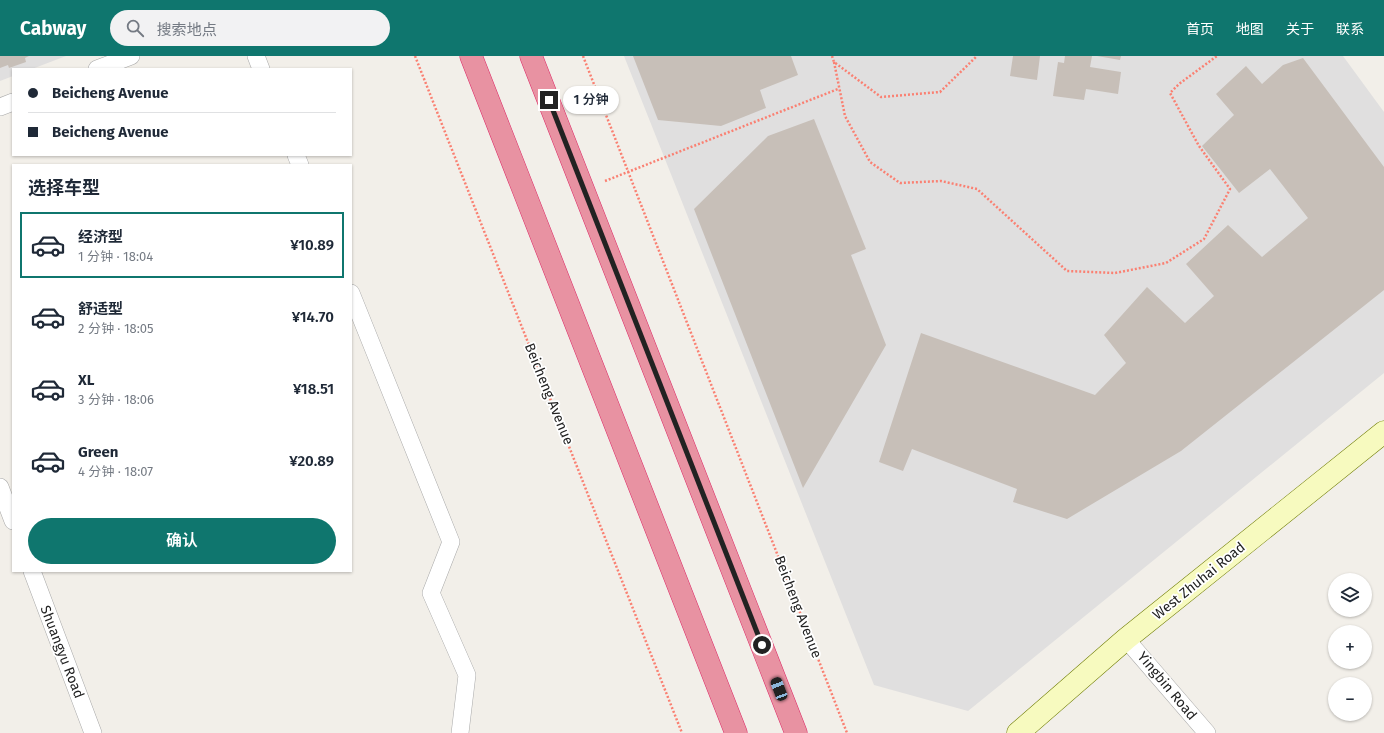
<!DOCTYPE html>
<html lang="zh">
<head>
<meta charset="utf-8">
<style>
	body { margin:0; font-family:"Fira Sans","Noto Sans SC",sans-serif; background:#f2f2f3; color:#1f2937; height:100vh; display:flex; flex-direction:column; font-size:15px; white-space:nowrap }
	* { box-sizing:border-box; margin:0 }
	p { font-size:13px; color:#747a83 }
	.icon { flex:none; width:22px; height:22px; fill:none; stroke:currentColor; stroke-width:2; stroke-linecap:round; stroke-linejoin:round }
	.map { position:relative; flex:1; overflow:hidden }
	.side { position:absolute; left:12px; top:108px; width:340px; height:408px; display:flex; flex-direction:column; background:#fff; border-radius:0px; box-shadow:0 1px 3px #0004 }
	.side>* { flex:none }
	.guide { position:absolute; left:12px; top:12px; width:340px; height:88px; border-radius:0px; box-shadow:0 1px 3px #0004; display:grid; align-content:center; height:88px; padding:0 16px; background:#fff }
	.buttons { position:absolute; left:1328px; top:517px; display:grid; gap:8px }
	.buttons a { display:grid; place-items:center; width:44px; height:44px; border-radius:50%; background:#fff; box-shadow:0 1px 3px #0004; font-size:20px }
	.end { position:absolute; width:18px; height:18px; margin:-9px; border:5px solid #222; background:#fff; box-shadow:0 0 0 2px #fff }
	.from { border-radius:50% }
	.bubble { position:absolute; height:28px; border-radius:14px; background:#fff; box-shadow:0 1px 3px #0004; font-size:13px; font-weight:600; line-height:28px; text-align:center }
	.car { position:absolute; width:12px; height:24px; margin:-12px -6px; border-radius:5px; box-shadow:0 0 3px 1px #0007; background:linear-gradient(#222 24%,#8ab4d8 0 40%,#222 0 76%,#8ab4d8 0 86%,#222 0) }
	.guide b { display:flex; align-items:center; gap:14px; height:38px; font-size:15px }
	.guide b+b { border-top:1px solid #e0e1e3 }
	.guide i { width:10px; height:10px; background:#1f2937 }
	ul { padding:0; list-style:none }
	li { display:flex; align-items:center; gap:12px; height:66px; margin:0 8px 6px; padding:0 8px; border:2px solid transparent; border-radius:0px }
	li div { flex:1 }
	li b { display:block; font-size:15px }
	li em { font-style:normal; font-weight:600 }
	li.selected { border-color:#0f766e }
	li>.icon { width:36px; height:36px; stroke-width:1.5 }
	h2 { padding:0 16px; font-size:18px; line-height:48px }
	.button { display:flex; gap:8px; margin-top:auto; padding:8px 16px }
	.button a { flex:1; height:46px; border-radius:24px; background:#0f766e; color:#fff; font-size:16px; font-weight:600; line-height:46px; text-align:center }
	header { display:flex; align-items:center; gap:24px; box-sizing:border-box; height:56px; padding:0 20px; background:#0f766e; color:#fff }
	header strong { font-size:19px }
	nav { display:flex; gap:22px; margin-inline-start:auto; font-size:14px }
	.search { width:280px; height:36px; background:#f2f2f3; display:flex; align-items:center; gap:10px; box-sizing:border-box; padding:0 14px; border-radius:22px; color:#747a83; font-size:15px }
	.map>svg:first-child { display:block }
	.residential { fill:#e0dfdf }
	.building { fill:#c7bfb8 }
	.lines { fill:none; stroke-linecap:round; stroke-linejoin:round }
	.street-casing { stroke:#a9a9a9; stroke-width:18 }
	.secondary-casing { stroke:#707d05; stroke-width:23 }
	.highway-casing { stroke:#dc2a67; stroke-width:23 }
	.path { stroke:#fa8072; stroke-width:2.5; stroke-dasharray:2 2; stroke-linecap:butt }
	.street { stroke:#fff; stroke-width:17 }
	.secondary { stroke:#f7fabf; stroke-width:22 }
	.highway { stroke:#e892a2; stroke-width:22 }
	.route { stroke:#222; stroke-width:5 }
	.labels { text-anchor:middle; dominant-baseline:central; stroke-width:3.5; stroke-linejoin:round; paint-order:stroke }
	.street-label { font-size:14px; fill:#222; stroke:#fff }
</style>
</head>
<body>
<header>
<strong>Cabway</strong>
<div class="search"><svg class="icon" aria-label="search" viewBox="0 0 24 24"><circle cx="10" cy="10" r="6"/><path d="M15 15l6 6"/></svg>搜索地点</div>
<nav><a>首页</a><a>地图</a><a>关于</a><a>联系</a></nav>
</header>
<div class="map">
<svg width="1384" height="677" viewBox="0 0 1384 677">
	<rect width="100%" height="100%" fill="#f2efe9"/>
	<path class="residential" d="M0 0H66L32 13H13V20L0 25Z
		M624 0H1343L1384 56V317L968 655 874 629Z"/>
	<path class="building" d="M0 0H29L25 2 26 6 9 12 8 9 0 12Z
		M633 0H791L798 19 760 34 766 52 721 70 658 64Z
		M1013 0H1040L1037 24 1010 20Z
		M1065 0H1092L1090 11 1121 16 1118 38 1086 33 1084 44 1053 40 1058 6 1064 7Z
		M1097 0H1121L1120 4Z
		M1303 2 1384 111V234L1181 395 1067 463 1013 446 1017 433 912 393 903 415 879 406 921 277 1095 339 1126 307 1104 279 1147 231 1185 267 1214 240 1186 208 1228 169 1262 201 1308 162 1270 113 1239 137 1202 90 1234 59 1216 38 1246 10 1262 28 1283 9Z
		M814 63 866 193 851 199 886 289 803 432 694 153 768 80Z"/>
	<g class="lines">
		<g class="street-casing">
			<path id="street" d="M256 0 261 13
				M97 13 131 0
				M0 51 13 46
				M296 99 300 109
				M351 237 451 486 431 537 467 619 460 677
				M0 431 13 465
				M32 515 93 677
				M1126 583 1207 677"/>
		</g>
		<g class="secondary-casing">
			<path id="secondary" d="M1018 677 1126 583 1384 376"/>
		</g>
		<g class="highway-casing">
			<path id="highway" d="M471 0 736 677
				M531 0 796 677"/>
		</g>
		<path class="path" d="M415 0 682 677
			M583 0 847 677
			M832 0 834 6 881 41 940 36 977 0
			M834 6 845 60 870 106 900 127 941 125 977 133 1067 215 1115 217 1166 207 1204 183 1230 133 1199 90 1170 37 1179 28 1217 0
			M605 125 838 33"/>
		<use href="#street" class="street"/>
		<use href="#secondary" class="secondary"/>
		<use href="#highway" class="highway"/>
	</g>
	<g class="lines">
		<path class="route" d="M549 44 762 589"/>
	</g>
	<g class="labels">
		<g class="street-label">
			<text transform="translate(549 338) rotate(68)">Beicheng Avenue</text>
			<text transform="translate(1199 525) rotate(-39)">West Zhuhai Road</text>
			<text transform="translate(798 551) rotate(69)">Beicheng Avenue</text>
			<text transform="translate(62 596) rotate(69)">Shuangyu Road</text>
			<text transform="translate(1167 630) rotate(50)">Yingbin Road</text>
		</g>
	</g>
</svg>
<div class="buttons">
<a><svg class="icon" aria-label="layers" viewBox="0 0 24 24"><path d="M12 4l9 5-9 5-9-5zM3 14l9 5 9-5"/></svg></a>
<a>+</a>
<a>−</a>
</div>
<i class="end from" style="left:762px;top:589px"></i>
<i class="end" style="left:549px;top:44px"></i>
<div class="bubble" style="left:563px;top:30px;width:56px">1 分钟</div>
<i class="car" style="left:779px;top:633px;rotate:339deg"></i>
<div class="guide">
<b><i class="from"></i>Beicheng Avenue</b>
<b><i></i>Beicheng Avenue</b>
</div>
<section class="side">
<h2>选择车型</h2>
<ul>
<li class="selected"><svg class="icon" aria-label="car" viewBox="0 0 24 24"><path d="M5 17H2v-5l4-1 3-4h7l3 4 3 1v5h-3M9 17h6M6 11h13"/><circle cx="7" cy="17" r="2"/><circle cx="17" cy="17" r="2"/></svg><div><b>经济型</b><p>1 分钟 · 18:04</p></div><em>¥10.89</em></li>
<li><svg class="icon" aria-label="car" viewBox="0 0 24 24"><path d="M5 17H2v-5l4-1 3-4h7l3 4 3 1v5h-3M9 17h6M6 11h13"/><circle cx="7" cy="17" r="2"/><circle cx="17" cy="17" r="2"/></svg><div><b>舒适型</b><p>2 分钟 · 18:05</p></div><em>¥14.70</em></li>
<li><svg class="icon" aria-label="car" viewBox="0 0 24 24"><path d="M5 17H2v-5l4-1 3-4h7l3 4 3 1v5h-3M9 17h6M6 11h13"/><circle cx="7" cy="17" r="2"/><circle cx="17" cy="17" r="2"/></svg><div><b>XL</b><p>3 分钟 · 18:06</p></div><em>¥18.51</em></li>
<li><svg class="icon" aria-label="car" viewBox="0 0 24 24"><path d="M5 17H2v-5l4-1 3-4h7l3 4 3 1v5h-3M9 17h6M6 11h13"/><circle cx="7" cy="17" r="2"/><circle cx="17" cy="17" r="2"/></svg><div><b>Green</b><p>4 分钟 · 18:07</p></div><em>¥20.89</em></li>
</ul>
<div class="button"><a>确认</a></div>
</section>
</div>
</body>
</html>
